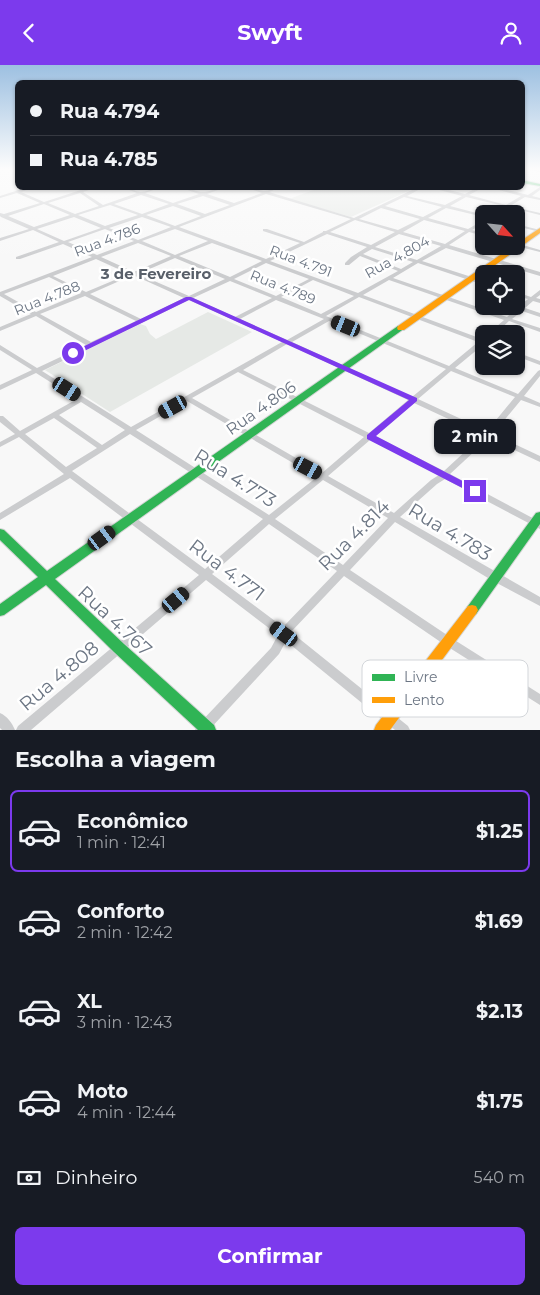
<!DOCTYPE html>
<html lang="pt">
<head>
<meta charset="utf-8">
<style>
	body { margin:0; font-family:Montserrat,sans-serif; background:#242831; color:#f1f3f6; height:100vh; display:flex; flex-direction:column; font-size:19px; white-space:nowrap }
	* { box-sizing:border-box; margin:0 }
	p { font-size:16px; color:#9ea1a6 }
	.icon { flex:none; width:28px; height:28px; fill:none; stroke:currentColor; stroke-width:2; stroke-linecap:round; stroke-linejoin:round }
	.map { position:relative; height:665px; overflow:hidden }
	.side { display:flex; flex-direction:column; background:#171b24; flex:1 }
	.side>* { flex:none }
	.top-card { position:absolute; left:15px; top:15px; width:510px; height:110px; border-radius:8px; box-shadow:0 1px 4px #0004; display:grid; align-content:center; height:110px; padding:0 15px; background:#171b24 }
	.needle { width:32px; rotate:117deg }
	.tools { position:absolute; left:475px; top:140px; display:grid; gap:10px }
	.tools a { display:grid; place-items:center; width:50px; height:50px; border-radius:8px; background:#171b24; box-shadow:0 1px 4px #0004; font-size:25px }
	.end { position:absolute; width:22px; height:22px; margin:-11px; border:6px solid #7c3aed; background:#fff; box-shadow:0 0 0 2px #fff }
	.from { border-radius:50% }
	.bubble { position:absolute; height:35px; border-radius:8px; background:#171b24; box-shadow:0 1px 4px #0004; font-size:16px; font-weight:700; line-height:35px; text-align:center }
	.car { position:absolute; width:15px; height:30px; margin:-15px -8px; border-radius:6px; box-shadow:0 0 4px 1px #0007; background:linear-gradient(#222 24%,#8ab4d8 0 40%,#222 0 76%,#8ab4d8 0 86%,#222 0) }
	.top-card b { display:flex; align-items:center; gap:18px; height:48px; font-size:19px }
	.top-card b+b { border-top:1px solid #363941 }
	.top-card i { width:12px; height:12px; background:#f1f3f6 }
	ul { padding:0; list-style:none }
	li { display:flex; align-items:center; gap:15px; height:82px; margin:0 10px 8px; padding:0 5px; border:2px solid transparent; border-radius:8px }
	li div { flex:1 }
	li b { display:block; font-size:19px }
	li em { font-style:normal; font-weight:700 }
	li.active { border-color:#7c3aed }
	li>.icon { width:45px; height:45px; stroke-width:1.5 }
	h2 { padding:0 15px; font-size:22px; line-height:60px }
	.pay { display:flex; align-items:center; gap:12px; height:55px; padding:0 15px; font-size:19px }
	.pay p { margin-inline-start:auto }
	.button { display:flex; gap:10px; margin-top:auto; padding:10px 15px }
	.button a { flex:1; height:58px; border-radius:8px; background:#7c3aed; color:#fff; font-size:20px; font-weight:700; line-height:58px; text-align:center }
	header { display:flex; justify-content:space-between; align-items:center; height:65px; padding:0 15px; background:#7c3aed; color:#fff; font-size:22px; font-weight:700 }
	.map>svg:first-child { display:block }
	.green { fill:#e6e9e6 }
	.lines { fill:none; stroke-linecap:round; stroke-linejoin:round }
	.fast-casing { stroke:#d4d5d5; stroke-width:2 }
	.slow-casing { stroke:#d4d5d5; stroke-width:2 }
	.street { fill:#cbccce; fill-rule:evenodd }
	.fast { fill:#30b455; fill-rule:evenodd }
	.slow { fill:#ff9f0a; fill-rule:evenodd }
	.route { fill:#7c3aed }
	.labels { text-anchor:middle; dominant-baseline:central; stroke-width:5; stroke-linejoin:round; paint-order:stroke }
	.far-street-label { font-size:14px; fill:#6c7684; stroke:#fff }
	.far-neighbourhood-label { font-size:15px; font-weight:bold; fill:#59606a; stroke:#fff }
	.street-label { font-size:16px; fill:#6c7684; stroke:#fff }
	.near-street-label { font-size:19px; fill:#6c7684; stroke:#fff }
	.key { fill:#fff; stroke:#d3d6da; stroke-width:1 }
	.key-label { font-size:14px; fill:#6c7684 }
</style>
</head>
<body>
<header><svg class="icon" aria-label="back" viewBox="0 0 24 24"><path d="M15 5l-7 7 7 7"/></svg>Swyft<svg class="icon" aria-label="person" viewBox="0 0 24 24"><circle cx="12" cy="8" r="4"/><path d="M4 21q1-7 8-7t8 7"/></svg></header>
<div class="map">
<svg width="540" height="665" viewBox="0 0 540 665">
	<rect width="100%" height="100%" fill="#f8f8f8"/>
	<path class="green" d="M319 123H415L351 152 289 134Z
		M208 247 252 267 110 347 45 305 140 259 146 261 150 269 156 274Z"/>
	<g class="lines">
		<g class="fast-casing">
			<path id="fast" d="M522 115 540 119V121L522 118Z
				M398 261H401L405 263 55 514 124 579 214 660 216 665H198L114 587 46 520 4 550 0 551V539L38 512 0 475V464L4 465 47 506Z
				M540 447V459L476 549 472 550 468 549 466 545 468 541 536 448Z"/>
		</g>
		<g class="slow-casing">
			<path id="slow" d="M540 163V168L404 265H398L397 263 398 261 513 181H516V179Z
				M472 540 476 541 478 545 476 549 390 665H374L376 660 468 541Z"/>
		</g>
		<path class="street" d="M523 103 540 105V107L525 104Z
			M28 122H36L21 127 44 137 90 122H98L83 127 103 140 137 128 121 122C129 122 136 127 141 127 147 127 153 122 162 122L145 128 173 138 199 129 179 122C188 122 198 128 205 127 212 126 218 122 226 122L207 129 234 138 262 128 245 122C252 122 257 125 264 126 269 126 275 122 282 122L269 127 354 153 418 122H424L407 131 445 140 462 131 428 122H437L465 129 478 122H484L469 130 506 140 521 131 487 122H496L528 130 540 122V125L532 131 540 133V135L525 132 510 141 540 148V150L508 142 497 149H492L504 141 466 132 450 141 484 150V152L446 143 428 153 468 164 484 155V158L472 165 484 169V171L469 167 449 180 540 207V211L446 183 422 196 484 216V220L418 198 393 213 507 252 518 242 528 234 516 231V227L531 232 540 225V230L536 233 540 234V238L533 236 525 243 540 248V252L522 246 512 254 540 263V267L509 256 495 269H488L504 255 389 215 363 230 482 274 484 273V279L455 303 518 329 538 306 540 305V311L524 331 540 338V342L521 335 493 369 540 391V397L489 373 450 409 540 457V464L445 414 437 419 400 452 540 532V541L493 516 395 457 350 505 453 574 540 629V640L445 580 344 511 291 567 408 661 410 665H395L286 576 279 589 209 665H195L197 661 271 583 278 570 206 515 31 665H16L18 661 199 510 70 413 0 455V448L64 409 19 372 0 382V377L15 369 0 357V351H3L20 366 77 334 36 308 0 325V320L32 305 0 285V280L37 303 86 280 36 251 0 266V262L31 249 0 231V227L92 192 63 179 20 194H16V192L59 177 33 165 0 176V173L29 164 1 152 0 151V148L4 149 40 138 17 128 0 133V131ZM80 128 99 141 75 149 48 138ZM266 129 351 154 326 166H323V167L304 177 267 164H263V166L300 178 266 194 179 162ZM141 130 169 139 142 149 114 139ZM203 131 230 140 205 149 177 139ZM404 132 442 142 423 152 385 141ZM44 139 70 150 34 162 8 151ZM110 140 138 150 105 161 78 150ZM173 141 201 151 175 161 146 150ZM381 143 420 154 398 165 359 154ZM74 152 101 163 64 176 37 164ZM142 152 171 162 138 175 109 163ZM355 155 395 167 371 180 330 167ZM424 155 465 166 445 179 403 167ZM105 164 134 176 97 190 68 177ZM175 164 208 176 175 190 142 176ZM327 169 367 182 351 192 345 198V200H349L360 191 398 206 358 228 270 196ZM399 169 441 181 417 195 375 182ZM138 178 171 191 134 207 101 192ZM212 178 262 196 230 212 179 191ZM372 184 413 197 401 204 363 189ZM175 193 225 214 189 231 138 209ZM96 194 129 209 86 227 53 211ZM266 198 309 214 276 231 234 214ZM133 210 184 233 141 254 90 229ZM49 212 81 228 36 247 4 229ZM313 215 354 231 321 249 281 232ZM230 216 272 233 235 252 193 233ZM85 231 136 256 91 277 40 249ZM359 232 478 277 449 301 326 251ZM189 235 282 277 131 362 42 306ZM276 235 324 254 287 275 240 254ZM329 256 446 304 412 332 292 277ZM287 279 408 335 369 368 243 305ZM451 306 515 332 487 366 418 334ZM238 307 364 372 322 408 192 333ZM187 336 317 412 269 450 136 365ZM81 337 125 365 102 380 59 350ZM414 338 483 370 444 406 375 371ZM54 353 97 383 66 402 25 369ZM130 369 263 454 205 504 72 406ZM370 375 439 410 431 415 394 448 328 411ZM323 415 388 453 343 500 275 454ZM269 459 337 506 283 562 212 509Z
			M516 159 540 165V167L516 161Z
			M516 178 540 185V187L516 181Z
			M516 287 540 296V300L516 291Z
			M0 648C7 651 12 658 15 665H2L0 663Z"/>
		<use href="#fast" class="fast"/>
		<use href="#slow" class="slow"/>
	</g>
	<linearGradient id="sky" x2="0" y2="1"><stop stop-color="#9dc0e1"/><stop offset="0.53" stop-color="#fcfcfc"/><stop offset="1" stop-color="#fcfcfc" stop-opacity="0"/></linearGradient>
	<rect width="540" height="196" fill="url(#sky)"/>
	<path class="route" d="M186 232H191L417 333V336L376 371 478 424V428H472L367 374V370L409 335 189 235 76 290 70 288Z"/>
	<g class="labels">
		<g class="far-street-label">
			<text transform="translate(107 175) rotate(-21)">Rua 4.786</text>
			<text transform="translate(397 192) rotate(-29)">Rua 4.804</text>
			<text transform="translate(301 196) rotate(21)">Rua 4.791</text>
			<text transform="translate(283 222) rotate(22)">Rua 4.789</text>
			<text transform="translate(47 233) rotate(-22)">Rua 4.788</text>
		</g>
		<g class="far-neighbourhood-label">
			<text x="156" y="208">3 de Fevereiro</text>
		</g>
		<g class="street-label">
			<text transform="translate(261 343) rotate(-35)">Rua 4.806</text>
		</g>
		<g class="near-street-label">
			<text transform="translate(235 413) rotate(32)">Rua 4.773</text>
			<text transform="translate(450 467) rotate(31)">Rua 4.783</text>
			<text transform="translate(354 470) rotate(-45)">Rua 4.814</text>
			<text transform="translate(227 505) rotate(37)">Rua 4.771</text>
			<text transform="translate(115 556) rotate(43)">Rua 4.767</text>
			<text transform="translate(59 611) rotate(-40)">Rua 4.808</text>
		</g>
	</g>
	<rect x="362" y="595" width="166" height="57" rx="8" class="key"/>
	<rect x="372" y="609" width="23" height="7" fill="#30b455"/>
	<rect x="372" y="632" width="23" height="6" fill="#ff9f0a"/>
	<g class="key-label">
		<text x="404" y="617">Livre</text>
		<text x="404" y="640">Lento</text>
	</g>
</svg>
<div class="tools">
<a><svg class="needle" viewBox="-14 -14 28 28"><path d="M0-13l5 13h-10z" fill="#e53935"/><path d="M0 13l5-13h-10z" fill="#9ea1a6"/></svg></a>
<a><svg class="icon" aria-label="locate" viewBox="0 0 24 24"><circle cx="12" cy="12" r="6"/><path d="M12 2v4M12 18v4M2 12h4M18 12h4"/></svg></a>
<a><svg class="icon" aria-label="layers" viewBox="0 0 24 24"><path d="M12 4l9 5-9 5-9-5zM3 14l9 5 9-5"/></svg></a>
</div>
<i class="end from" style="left:73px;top:288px"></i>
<i class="end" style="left:475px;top:426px"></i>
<div class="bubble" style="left:434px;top:354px;width:82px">2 min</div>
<i class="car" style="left:346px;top:261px;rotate:292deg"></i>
<i class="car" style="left:67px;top:324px;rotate:122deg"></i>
<i class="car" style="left:173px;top:342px;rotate:241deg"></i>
<i class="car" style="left:308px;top:403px;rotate:118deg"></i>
<i class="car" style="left:102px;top:473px;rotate:54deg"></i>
<i class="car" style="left:176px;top:535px;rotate:50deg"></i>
<i class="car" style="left:284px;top:569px;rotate:306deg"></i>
<div class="top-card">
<b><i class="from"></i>Rua 4.794</b>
<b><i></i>Rua 4.785</b>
</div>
</div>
<section class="side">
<h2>Escolha a viagem</h2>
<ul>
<li class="active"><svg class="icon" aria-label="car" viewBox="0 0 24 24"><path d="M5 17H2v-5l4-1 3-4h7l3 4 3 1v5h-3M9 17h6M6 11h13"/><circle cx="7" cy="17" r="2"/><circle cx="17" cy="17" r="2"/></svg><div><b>Econômico</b><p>1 min · 12:41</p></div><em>$1.25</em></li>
<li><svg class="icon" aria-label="car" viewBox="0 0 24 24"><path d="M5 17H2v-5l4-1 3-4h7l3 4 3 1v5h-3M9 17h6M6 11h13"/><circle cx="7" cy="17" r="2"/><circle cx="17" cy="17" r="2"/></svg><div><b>Conforto</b><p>2 min · 12:42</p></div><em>$1.69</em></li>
<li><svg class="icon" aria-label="car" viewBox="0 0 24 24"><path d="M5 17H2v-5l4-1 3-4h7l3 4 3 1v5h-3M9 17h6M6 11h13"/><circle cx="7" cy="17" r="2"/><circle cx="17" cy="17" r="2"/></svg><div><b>XL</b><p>3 min · 12:43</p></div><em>$2.13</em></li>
<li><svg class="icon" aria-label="car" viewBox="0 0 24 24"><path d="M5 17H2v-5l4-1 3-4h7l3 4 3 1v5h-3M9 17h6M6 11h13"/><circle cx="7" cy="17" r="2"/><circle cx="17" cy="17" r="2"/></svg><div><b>Moto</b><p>4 min · 12:44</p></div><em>$1.75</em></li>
</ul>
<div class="pay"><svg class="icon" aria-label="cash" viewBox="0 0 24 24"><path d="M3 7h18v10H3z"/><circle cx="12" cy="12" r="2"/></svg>Dinheiro<p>540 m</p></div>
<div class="button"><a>Confirmar</a></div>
</section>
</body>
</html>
